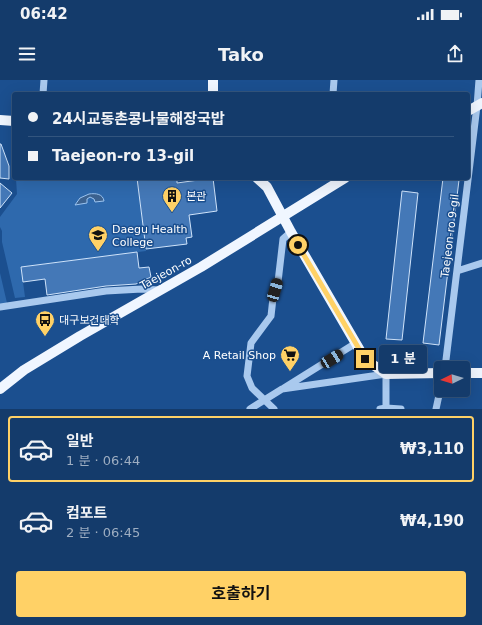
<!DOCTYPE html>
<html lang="ko">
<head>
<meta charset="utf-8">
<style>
	body { margin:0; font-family:"DejaVu Sans","Noto Sans KR",sans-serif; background:#214673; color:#f1f3f6; height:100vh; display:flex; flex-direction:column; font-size:15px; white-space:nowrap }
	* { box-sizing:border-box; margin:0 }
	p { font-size:13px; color:#9dadc1 }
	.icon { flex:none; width:22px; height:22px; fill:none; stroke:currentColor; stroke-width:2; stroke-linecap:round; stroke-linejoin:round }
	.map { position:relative; height:329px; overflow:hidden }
	.drawer { display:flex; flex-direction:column; background:#143b6b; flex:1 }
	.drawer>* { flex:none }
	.top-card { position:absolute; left:12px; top:12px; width:458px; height:88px; border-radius:4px; box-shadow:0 4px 16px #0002,0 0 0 1px #33557e; display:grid; align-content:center; height:88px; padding:0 16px; background:#143b6b }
	.needle { width:26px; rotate:265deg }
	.fabs { position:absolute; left:434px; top:281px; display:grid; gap:8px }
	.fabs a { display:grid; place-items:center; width:36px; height:36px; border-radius:4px; background:#143b6b; box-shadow:0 4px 16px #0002,0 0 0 1px #33557e; font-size:20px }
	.end { position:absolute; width:18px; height:18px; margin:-9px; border:5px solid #ffd166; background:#111; box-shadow:0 0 0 2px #111 }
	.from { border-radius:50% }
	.bubble { position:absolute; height:28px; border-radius:4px; background:#143b6b; box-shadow:0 4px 16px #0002,0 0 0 1px #33557e; font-size:13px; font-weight:700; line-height:28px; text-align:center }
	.car { position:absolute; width:12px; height:24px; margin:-12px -6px; border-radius:5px; box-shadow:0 0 3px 1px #0007; background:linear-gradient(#222 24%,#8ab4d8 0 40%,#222 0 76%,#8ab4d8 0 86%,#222 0) }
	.top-card b { display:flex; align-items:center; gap:14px; height:38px; font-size:15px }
	.top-card b+b { border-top:1px solid #33557e }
	.top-card i { width:10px; height:10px; background:#f1f3f6 }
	ul { padding:7px 0 0; list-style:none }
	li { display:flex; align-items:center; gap:12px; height:66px; margin:0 8px 6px; padding:0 8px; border:2px solid transparent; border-radius:4px }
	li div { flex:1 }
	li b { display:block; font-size:15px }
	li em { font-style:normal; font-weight:700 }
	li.selected { border-color:#ffd166 }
	li>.icon { width:36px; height:36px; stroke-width:1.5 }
	.action { display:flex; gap:8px; margin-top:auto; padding:8px 16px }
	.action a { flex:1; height:46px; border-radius:4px; background:#ffd166; color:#111; font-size:16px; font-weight:700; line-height:46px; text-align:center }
	.status { display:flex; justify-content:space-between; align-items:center; height:28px; padding:0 20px; background:#143b6b; direction:ltr }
	.status svg { height:11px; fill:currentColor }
	header { display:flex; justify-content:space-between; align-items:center; height:52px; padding:0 16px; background:#143b6b; font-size:18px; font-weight:700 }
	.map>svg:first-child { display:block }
	.green { fill:#2e69ad }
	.water { fill:#3c6290; stroke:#9cc4f0 }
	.building { fill:#4478b7; stroke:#cfe3fa }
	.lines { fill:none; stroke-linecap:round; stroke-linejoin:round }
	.minor { stroke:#a9c9ee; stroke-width:7 }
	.major { stroke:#f0f6ff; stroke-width:10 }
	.route { stroke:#ffd166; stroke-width:5 }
	.labels { text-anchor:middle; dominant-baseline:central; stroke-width:3; stroke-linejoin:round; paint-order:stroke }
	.poi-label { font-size:11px; fill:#fff; stroke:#1b4f8f; text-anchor:start }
	.street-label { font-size:11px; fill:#fff; stroke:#1b4f8f }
</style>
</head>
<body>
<div class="status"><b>06:42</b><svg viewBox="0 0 49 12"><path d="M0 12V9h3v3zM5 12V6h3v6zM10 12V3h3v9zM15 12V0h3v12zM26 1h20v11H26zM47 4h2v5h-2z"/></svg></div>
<header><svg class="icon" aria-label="menu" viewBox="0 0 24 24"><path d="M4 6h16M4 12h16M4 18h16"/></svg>Tako<svg class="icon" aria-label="share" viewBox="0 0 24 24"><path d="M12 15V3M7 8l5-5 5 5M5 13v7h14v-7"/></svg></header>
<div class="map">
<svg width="482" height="329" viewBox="0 0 482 329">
	<rect width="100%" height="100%" fill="#1b4f8f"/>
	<path class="green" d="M36 98H137L146 171 21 187 25 217 15 218 2 162V151L0 147V137L17 114 16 99 33 101Z
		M0 193 7 223 0 224Z"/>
	<path class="water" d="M89 114C96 113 103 114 104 121L95 122 94 119 90 117 87 119V123L75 125 80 118Z"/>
	<path class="building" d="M0 64H1L9 86V99L0 98Z
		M137 98H177V103L213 98 217 131 189 135 192 157 186 158 187 164 146 169Z
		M443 98 459 100 439 265 423 263Z
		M0 103 12 113 0 128Z
		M402 111 418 113 402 260 386 259Z
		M137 172 139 188 149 187 151 197 136 204 106 206 47 215 45 199 23 202 21 187Z"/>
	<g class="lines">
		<path class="minor" d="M43 14 44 0
			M333 14 334 0
			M457 191 482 183
			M0 227 106 211 142 209 159 210
			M445 288 477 26 479 0
			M284 308 356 263
			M250 329 282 309 386 294V329
			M274 329 252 308 247 296 251 263 271 236 273 218 278 202 283 159 291 152
			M380 329 386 328 401 329
			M436 329 441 306"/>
		<path class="major" d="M213 14V0
			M468 31 482 23
			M0 40 14 41
			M257 98 267 107 291 152 365 279 386 294 441 293
			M463 293H482
			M0 309 24 290 80 256 201 187 345 98"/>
	</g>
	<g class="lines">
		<path class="route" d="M298 165 365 279"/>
	</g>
	<defs>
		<g id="building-pin" transform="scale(1)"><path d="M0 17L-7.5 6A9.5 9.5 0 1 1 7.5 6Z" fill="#ffd166" stroke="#1b4f8f"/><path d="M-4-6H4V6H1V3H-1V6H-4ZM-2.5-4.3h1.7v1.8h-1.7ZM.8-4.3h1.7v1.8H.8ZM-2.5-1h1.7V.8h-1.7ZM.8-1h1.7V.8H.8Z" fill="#111"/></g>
		<g id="university-pin" transform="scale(1)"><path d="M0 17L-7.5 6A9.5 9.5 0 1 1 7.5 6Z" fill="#ffd166" stroke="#1b4f8f"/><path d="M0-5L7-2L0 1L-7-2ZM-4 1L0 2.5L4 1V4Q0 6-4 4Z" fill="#111"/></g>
		<g id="bus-pin" transform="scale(1)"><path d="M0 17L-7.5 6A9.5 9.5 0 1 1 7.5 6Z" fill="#ffd166" stroke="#1b4f8f"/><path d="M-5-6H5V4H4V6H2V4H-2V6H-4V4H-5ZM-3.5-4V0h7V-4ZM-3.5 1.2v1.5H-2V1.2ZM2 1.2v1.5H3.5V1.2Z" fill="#111"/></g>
		<g id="supermarket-pin" transform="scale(1)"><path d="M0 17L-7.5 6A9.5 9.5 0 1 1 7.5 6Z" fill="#ffd166" stroke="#1b4f8f"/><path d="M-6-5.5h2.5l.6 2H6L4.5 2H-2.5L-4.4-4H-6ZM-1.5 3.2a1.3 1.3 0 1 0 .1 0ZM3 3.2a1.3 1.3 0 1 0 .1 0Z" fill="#111"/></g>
	</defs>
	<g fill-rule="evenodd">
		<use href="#building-pin" x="172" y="116"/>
		<use href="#university-pin" x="98" y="155"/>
		<use href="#bus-pin" x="45" y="240"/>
		<use href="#supermarket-pin" x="290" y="275"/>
	</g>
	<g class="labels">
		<g class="poi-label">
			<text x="186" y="116">본관</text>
			<text x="112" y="149">Daegu Health<tspan x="112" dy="13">College</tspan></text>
			<text x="59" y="240">대구보건대학</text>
			<text x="276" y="275" text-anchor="end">A Retail Shop</text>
		</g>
		<g class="street-label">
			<text transform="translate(450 156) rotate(-83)">Taejeon-ro 9-gil</text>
			<text transform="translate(166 193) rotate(-29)">Taejeon-ro</text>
		</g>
	</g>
</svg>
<div class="fabs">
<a><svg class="needle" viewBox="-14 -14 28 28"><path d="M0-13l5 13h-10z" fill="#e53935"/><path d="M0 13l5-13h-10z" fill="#9dadc1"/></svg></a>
</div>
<i class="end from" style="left:298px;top:165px"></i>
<i class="end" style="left:365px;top:279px"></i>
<div class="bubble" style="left:379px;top:265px;width:48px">1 분</div>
<i class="car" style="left:275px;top:210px;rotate:16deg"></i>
<i class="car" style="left:332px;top:279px;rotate:58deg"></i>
<div class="top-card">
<b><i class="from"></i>24시교동촌콩나물해장국밥</b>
<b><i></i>Taejeon-ro 13-gil</b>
</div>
</div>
<section class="drawer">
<ul>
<li class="selected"><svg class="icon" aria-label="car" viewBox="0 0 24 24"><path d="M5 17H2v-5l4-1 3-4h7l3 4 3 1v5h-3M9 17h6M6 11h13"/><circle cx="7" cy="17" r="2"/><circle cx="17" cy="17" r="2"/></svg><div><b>일반</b><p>1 분 · 06:44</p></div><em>₩3,110</em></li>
<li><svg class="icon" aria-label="car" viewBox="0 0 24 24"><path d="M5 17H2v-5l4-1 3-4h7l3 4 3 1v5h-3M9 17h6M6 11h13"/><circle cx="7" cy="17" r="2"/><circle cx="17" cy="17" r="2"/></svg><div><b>컴포트</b><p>2 분 · 06:45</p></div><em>₩4,190</em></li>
</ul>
<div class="action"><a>호출하기</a></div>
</section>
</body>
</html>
